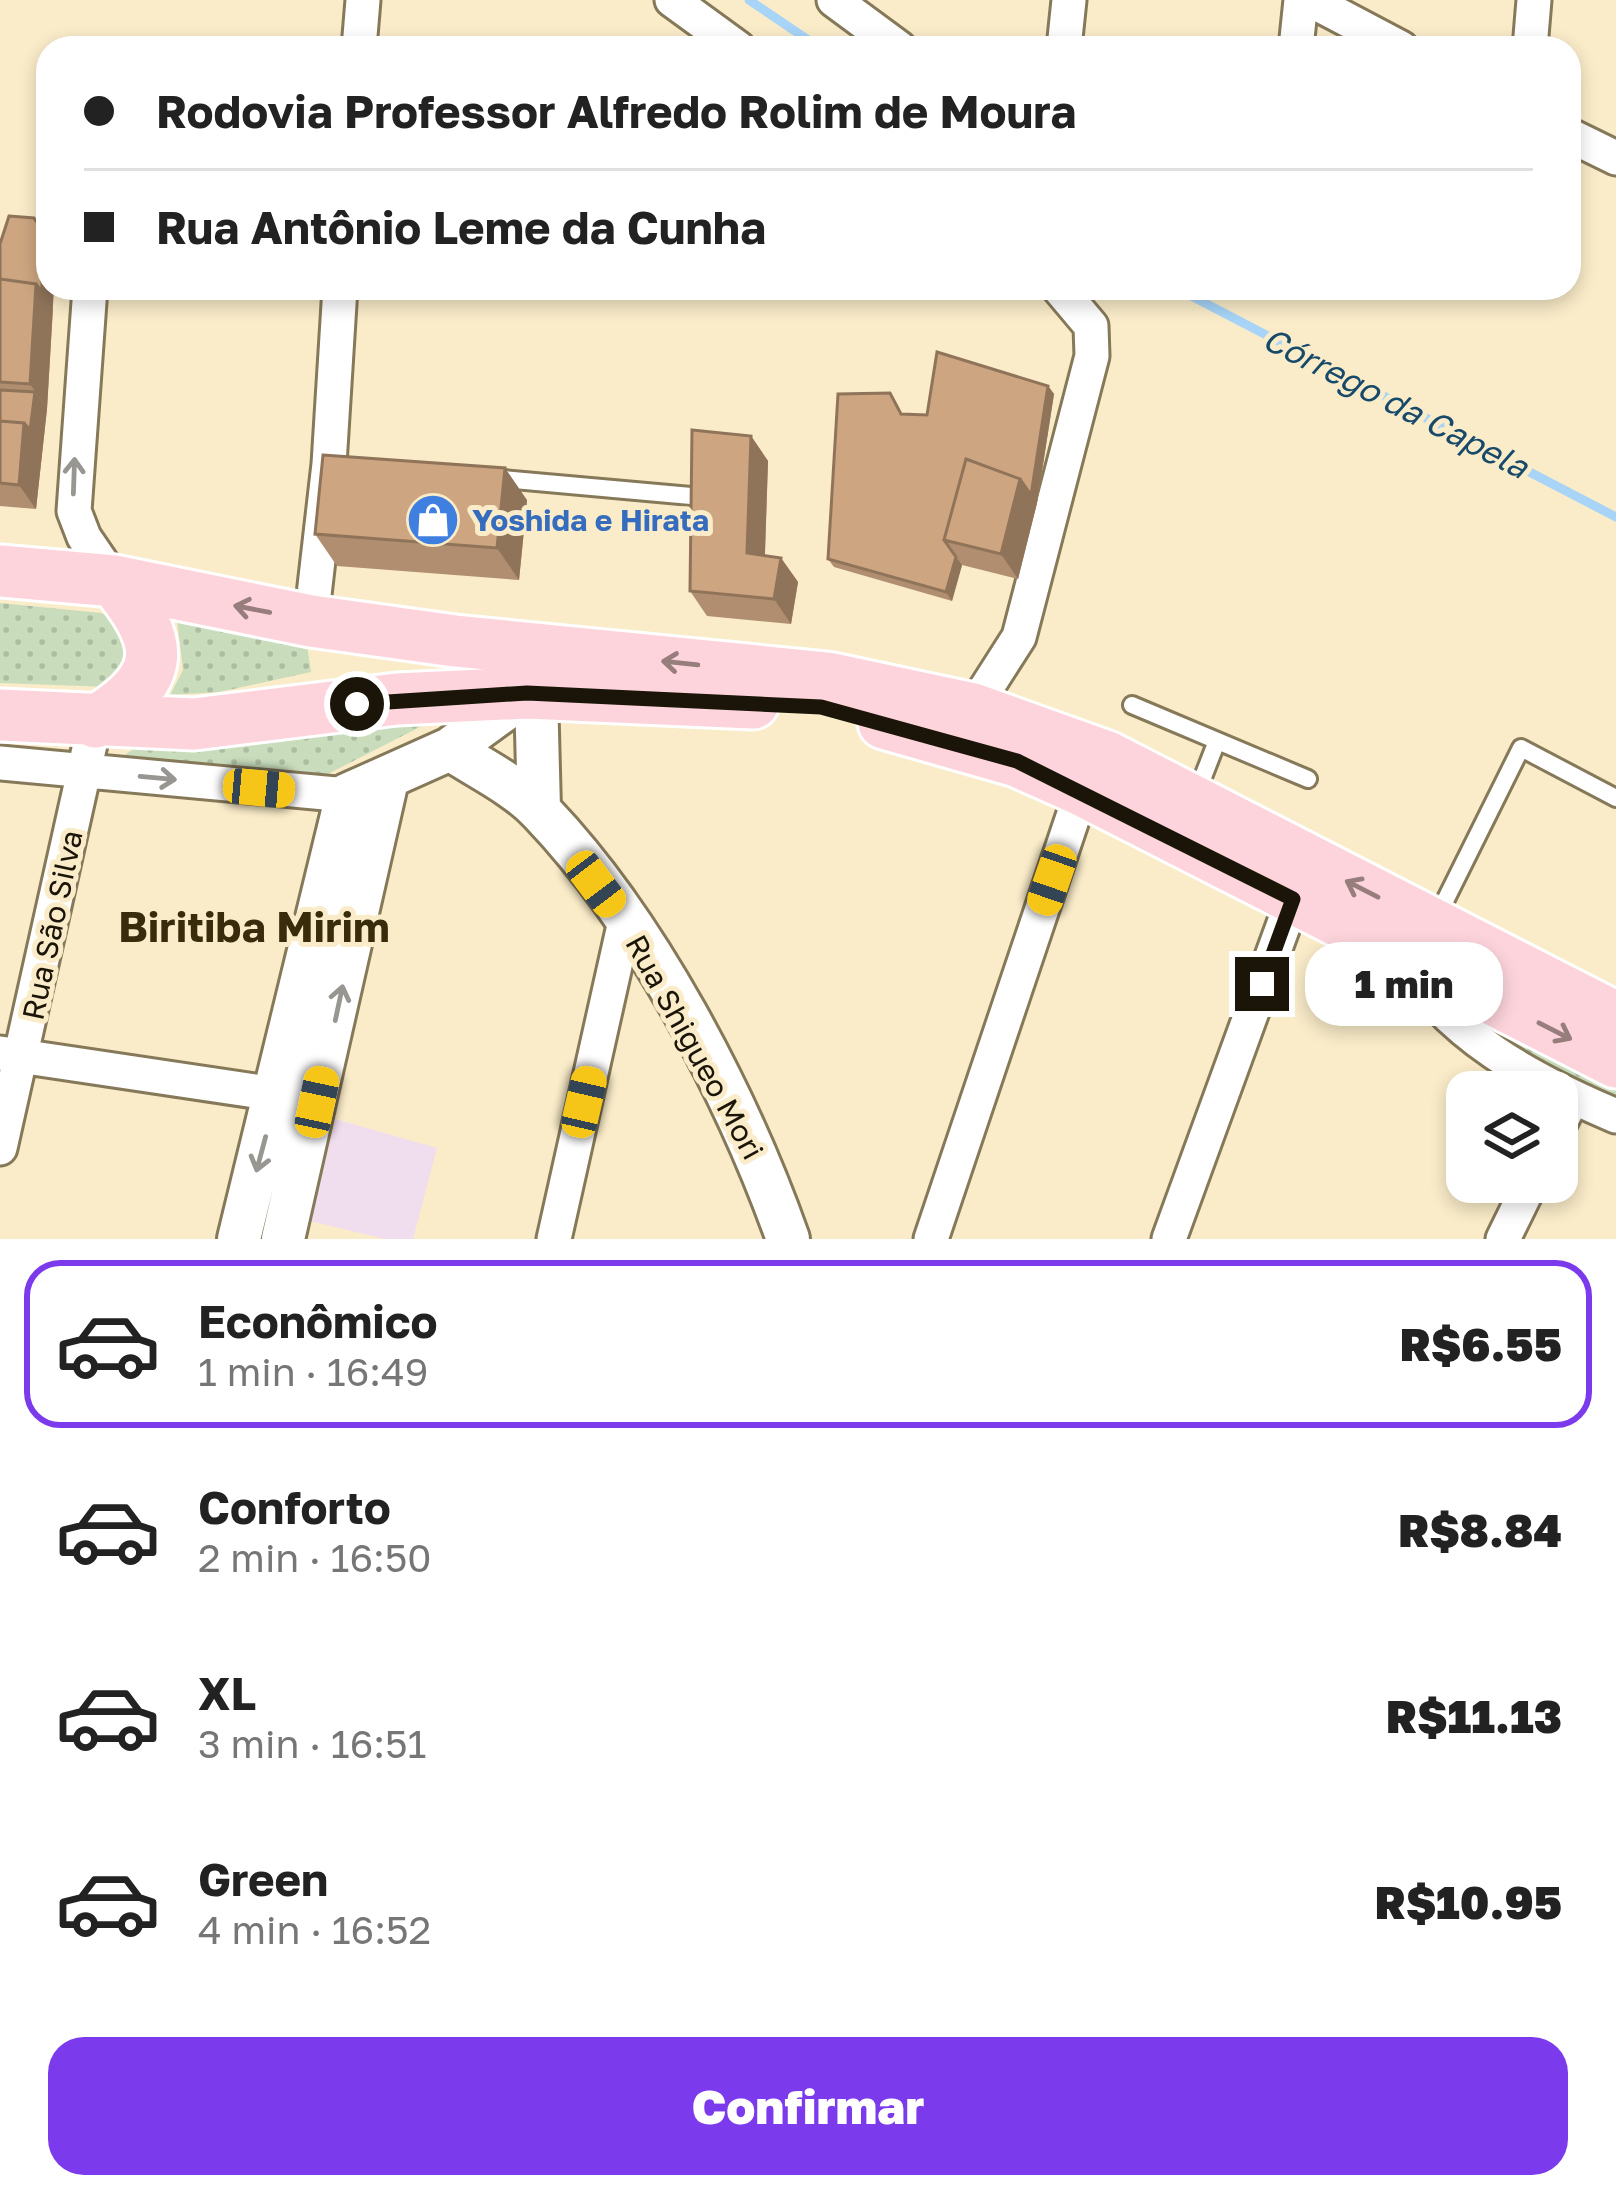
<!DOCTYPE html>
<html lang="pt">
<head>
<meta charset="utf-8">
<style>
	body { margin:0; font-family:"Golos Text",sans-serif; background:#f2f2f2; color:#222; height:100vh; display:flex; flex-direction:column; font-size:45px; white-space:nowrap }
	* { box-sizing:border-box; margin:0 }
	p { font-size:39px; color:#767676 }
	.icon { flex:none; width:66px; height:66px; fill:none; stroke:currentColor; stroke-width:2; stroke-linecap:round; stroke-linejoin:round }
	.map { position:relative; height:1239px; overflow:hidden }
	.side { display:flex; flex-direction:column; background:#fff; flex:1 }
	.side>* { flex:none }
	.top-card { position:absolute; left:36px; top:36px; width:1545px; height:264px; border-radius:36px; box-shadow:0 6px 18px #0003; display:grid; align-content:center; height:264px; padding:0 48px; background:#fff }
	.fabs { position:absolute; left:1446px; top:1071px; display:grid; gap:24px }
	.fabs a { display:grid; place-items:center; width:132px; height:132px; border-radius:24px; background:#fff; box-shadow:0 6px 18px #0003; font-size:60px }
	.end { position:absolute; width:54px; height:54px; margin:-27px; border:15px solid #1a1508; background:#fff; box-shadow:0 0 0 6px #fff }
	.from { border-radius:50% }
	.bubble { position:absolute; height:84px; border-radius:36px; background:#fff; box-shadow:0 6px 18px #0003; font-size:39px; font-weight:800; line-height:84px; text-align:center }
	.car { position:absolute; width:36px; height:72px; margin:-36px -18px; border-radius:15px; box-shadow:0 0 9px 3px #0007; background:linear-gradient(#f5c518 24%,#345 0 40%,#f5c518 0 76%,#345 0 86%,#f5c518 0) }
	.top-card b { display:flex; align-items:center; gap:42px; height:114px; font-size:45px }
	.top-card b+b { border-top:3px solid #e0e0e0 }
	.top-card i { width:30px; height:30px; background:#222 }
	ul { padding:21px 0 0; list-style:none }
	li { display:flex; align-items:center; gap:36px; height:168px; margin:0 24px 18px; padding:0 24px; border:6px solid transparent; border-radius:36px }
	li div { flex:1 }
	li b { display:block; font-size:45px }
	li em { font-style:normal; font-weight:800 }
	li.active { border-color:#7c3aed }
	li>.icon { width:108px; height:108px; stroke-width:1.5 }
	.button { display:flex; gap:24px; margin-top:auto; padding:24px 48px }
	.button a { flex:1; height:138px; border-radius:36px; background:#7c3aed; color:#fff; font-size:48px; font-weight:800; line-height:138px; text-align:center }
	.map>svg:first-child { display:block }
	.education { fill:#f0dded }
	.grass { fill:url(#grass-dots) }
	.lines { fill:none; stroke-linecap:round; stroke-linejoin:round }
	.stream { stroke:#a7d4f7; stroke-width:9 }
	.service-casing { stroke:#867959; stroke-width:22 }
	.minor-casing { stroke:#867959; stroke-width:39 }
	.tertiary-casing { stroke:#867959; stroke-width:48 }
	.primary-casing { stroke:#fff; stroke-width:57 }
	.service { stroke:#fff; stroke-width:16 }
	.minor { stroke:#fff; stroke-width:33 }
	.tertiary { stroke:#fff; stroke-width:42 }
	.primary { stroke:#fdd4dc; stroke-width:51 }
	.wall { fill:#b08e6f }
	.shaded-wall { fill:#90745a }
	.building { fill:#cda581; stroke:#90745a; stroke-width:3 }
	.oneway { stroke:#989690 }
	.oneway2 { stroke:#977e7d }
	.route { stroke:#1a1508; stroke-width:15 }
	.labels { text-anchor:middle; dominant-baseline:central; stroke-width:10; stroke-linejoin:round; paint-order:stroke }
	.shop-label { font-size:30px; font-weight:bold; fill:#366cbe; stroke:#faecc9; text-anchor:start }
	.street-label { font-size:30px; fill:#1a1508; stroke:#faecc9 }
	.water-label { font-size:33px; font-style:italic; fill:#17496b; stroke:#faecc9 }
	.district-label { font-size:42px; font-weight:bold; fill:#382c0d; stroke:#faecc9 }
</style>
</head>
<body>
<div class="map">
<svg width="1616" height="1239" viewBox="0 0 1616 1239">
	<defs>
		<pattern id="grass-dots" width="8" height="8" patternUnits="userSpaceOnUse" patternTransform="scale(3)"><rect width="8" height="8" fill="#c9ddbd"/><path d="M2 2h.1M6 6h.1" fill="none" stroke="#acbda1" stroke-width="1.8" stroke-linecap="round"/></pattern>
	</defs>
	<rect width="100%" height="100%" fill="#faecc9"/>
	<path class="education" d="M335 1119 437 1148 413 1239H385L310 1221Z"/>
	<path class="grass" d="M0 603 101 613 114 619 131 650 110 687 0 683Z
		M177 620 307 645 311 672 219 692 170 695 183 670Z
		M483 708 420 727 324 776 117 760 138 746Z
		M1433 989 1616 1079V1104L1577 1087Z"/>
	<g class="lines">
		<path class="stream" d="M749 0 820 48
			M1176 288 1616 517"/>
		<g class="service-casing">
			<path id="service" d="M492 478 691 496
				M1132 705 1308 779
				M1196 795 1217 741
				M1436 919 1521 748 1616 798"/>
		</g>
		<g class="minor-casing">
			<path id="minor" d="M672 0 738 48
				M834 0 899 48
				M1310 0 1401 48
				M359 48 363 0
				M1064 48 1069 0
				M1296 48 1301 0
				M1530 48 1534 0
				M1569 135 1616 158
				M90 288 74 511 84 537 114 581
				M311 621 329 464 340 288
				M973 709 1019 637 1092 356 1091 326 1059 288
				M0 763 347 795
				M1399 956C1451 1037 1529 1079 1616 1116
				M0 1053 295 1097
				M1557 1129 1573 1097
				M0 1148 95 722
				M554 1239 625 921
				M931 1239 1082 790
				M1169 1239 1293 899
				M1503 1239 1531 1182"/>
		</g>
		<g class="tertiary-casing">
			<path id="tertiary" d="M536 693 539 809
				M450 749C479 768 517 786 541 812 647 923 737 1095 788 1239
				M239 1239 347 795 450 749 527 693
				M283 1239 387 780"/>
		</g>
		<g class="primary-casing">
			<path id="primary" d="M0 571 114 581 311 621 455 641 827 678 973 709 1107 757 1616 1018
				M0 715 194 724 397 699 527 693 753 703
				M95 722C167 678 167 644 114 581
				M884 723 1017 761 1082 790 1616 1062"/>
		</g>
		<use href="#service" class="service"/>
		<use href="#minor" class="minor"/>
		<use href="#tertiary" class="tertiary"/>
		<use href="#primary" class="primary"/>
	</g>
	<path class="wall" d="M0 244 53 309 47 409 36 509 0 506Z
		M1048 386 1054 394 1037 503 1018 579 962 565 952 601 834 567 828 559 890 393 902 414 927 415Z
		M751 436 768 461 765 555 781 558 798 582 791 624 707 616 690 591Z
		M527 500 519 580 337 566 315 534Z"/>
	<path class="shaded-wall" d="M42 229 48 237V288H54L47 409 30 384 36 284Z
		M1048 386 1054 394 1037 503 1018 579 1001 554 1020 479Z
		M35 392 47 409 36 509 19 485 24 423Z
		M751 436 768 461 764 578 747 553Z
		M505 468 527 500 519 580 497 548Z
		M956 557 962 565 952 601 946 592Z
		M781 558 798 582 791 624 774 599Z"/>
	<path class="building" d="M9 216 34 218 42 229V292L36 284 0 279V244Z
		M0 279 36 284 30 384 0 382Z
		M937 352 1048 386 1031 495 1020 479 966 459 944 540 956 557 946 592 828 559 838 394 890 393 901 414 927 415Z
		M0 390 35 392 30 430 24 423 0 421Z
		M0 421 24 423 19 485 0 483Z
		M692 430 751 436 747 553 781 558 774 599 690 591Z
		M323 455 505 468 497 548 315 534Z
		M966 459 1020 479 1001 554 944 540Z"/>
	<defs><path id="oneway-shaft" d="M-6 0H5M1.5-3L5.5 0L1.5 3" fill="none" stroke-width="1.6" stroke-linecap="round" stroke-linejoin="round" transform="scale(3)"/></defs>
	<g class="oneway">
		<use href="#oneway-shaft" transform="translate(74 476) rotate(-88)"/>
		<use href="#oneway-shaft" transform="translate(158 778) rotate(5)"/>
		<use href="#oneway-shaft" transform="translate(339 1003) rotate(-78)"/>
		<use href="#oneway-shaft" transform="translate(261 1154) rotate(105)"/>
	</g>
	<g class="oneway2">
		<use href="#oneway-shaft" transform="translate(252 609) rotate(-169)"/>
		<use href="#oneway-shaft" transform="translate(680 663) rotate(-174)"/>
		<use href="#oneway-shaft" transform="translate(1362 889) rotate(-153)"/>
		<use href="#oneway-shaft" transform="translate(1555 1031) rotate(27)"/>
	</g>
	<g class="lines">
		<path class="route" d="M357 704 527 693 821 707 1017 761 1293 899 1262 984"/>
	</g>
	<defs>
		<g id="shop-disc" transform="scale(2.7)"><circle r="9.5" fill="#3f7fe0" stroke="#faecc9"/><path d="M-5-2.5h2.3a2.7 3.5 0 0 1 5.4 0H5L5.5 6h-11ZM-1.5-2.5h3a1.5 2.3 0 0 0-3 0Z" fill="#fff"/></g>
	</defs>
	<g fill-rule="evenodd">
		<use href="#shop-disc" x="433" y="520"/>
	</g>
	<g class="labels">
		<g class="shop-label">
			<text x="472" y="520">Yoshida e Hirata</text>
		</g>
		<g class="street-label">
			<text transform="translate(52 925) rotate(-78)">Rua São Silva</text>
			<text transform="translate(695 1047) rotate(61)">Rua Shigueo Mori</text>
		</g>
		<g class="water-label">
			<text transform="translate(1396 402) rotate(27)">Córrego da Capela</text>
		</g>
		<g class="district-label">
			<text x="254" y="926">Biritiba Mirim</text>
		</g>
	</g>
</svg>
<div class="fabs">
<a><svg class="icon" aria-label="layers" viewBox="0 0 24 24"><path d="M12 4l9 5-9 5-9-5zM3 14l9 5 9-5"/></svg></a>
</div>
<i class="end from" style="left:357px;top:704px"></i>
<i class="end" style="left:1262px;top:984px"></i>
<div class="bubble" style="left:1305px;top:942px;width:198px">1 min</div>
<i class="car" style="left:259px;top:788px;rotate:95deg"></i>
<i class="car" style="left:1052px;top:880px;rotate:199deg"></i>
<i class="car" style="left:596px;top:884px;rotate:143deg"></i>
<i class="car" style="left:317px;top:1102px;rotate:12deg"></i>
<i class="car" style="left:584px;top:1102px;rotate:13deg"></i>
<div class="top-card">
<b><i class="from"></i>Rodovia Professor Alfredo Rolim de Moura</b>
<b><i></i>Rua Antônio Leme da Cunha</b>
</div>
</div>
<section class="side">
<ul>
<li class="active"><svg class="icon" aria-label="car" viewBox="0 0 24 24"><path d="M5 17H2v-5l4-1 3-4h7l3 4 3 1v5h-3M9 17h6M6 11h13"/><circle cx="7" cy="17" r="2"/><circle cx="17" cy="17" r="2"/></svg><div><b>Econômico</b><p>1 min · 16:49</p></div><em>R$6.55</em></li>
<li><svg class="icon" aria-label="car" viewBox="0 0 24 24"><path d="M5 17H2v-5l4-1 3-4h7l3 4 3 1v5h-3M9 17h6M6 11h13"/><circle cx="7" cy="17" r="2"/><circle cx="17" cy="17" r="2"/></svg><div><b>Conforto</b><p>2 min · 16:50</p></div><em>R$8.84</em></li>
<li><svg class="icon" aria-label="car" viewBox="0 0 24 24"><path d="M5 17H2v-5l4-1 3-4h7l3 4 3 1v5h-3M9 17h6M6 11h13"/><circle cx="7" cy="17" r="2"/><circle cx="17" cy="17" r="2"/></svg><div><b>XL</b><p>3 min · 16:51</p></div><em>R$11.13</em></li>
<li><svg class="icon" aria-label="car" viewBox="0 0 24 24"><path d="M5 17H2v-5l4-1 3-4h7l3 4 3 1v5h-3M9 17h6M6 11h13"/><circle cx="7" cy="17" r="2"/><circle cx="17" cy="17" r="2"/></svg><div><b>Green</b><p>4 min · 16:52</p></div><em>R$10.95</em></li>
</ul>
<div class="button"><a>Confirmar</a></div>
</section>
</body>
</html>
